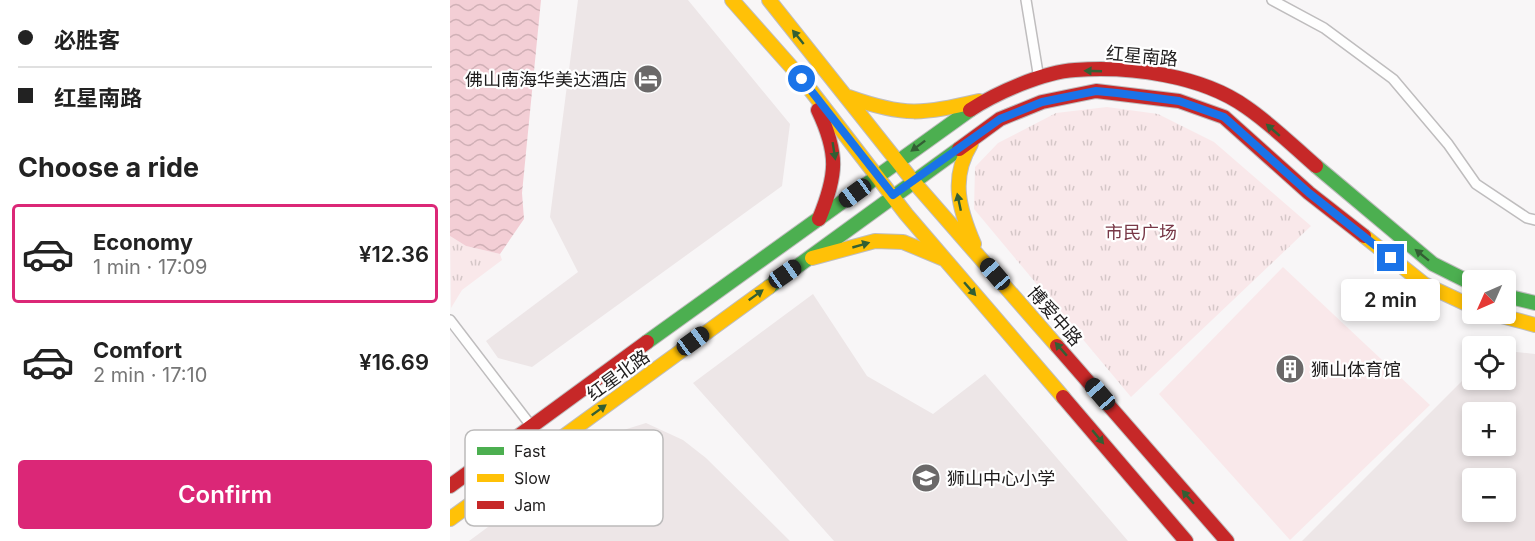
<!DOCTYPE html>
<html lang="en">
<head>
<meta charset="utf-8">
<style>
	body { margin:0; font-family:Inter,"Noto Sans SC",sans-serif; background:#f2f2f2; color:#222; height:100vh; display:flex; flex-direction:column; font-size:22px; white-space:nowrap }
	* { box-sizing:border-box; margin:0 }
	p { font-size:20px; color:#767676 }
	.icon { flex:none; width:33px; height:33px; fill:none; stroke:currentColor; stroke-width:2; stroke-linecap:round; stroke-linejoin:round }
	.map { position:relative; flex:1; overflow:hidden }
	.details { display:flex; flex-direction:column; background:#fff; width:450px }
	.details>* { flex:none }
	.top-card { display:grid; align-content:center; height:132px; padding:0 18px; background:#fff }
	.needle { width:39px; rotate:225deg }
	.controls { position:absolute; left:1012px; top:270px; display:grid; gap:12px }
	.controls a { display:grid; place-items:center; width:54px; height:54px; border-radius:6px; background:#fff; box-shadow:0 3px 9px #0003; font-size:30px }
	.end { position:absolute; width:27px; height:27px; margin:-14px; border:8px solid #1a73e8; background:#fff; box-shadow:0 0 0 3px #fff }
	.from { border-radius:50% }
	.bubble { position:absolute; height:42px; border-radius:6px; background:#fff; box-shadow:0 3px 9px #0003; font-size:20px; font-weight:600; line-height:42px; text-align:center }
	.car { position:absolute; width:18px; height:36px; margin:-18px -9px; border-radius:8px; box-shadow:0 0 4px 2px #0007; background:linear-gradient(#222 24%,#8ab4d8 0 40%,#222 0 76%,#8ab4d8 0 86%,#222 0) }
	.top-card b { display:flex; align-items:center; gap:21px; height:57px; font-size:22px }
	.top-card b+b { border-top:2px solid #e0e0e0 }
	.top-card i { width:15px; height:15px; background:#222 }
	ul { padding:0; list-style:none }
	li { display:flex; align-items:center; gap:18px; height:99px; margin:0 12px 9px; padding:0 6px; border:3px solid transparent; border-radius:6px }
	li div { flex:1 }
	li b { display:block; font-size:22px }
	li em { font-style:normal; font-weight:600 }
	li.active { border-color:#db2777 }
	li>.icon { width:54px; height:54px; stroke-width:1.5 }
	h2 { padding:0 18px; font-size:27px; line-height:72px }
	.primary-button { display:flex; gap:12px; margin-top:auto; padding:12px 18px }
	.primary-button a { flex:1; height:69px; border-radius:6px; background:#db2777; color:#fff; font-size:24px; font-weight:600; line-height:69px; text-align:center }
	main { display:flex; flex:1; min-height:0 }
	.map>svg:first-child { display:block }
	.built { fill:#ede6e7; fill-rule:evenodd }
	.park { fill:url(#park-tufts) }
	.garden { fill:#f9e8ea }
	.water { fill:url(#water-waves) }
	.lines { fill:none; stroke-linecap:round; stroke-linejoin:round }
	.street-casing { stroke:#bfbdbe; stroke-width:12 }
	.fast-casing { stroke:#bfbdbe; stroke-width:16 }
	.slow-casing { stroke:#bfbdbe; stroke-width:16 }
	.jam-casing { stroke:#bfbdbe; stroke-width:16 }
	.street { stroke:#fefefe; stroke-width:9 }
	.fast { stroke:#4caf50; stroke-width:14 }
	.slow { stroke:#ffc107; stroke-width:14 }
	.jam { stroke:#c62828; stroke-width:14 }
	.oneway { fill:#335f34 }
	.route { stroke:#1a73e8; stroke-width:8 }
	.labels { text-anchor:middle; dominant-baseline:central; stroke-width:4.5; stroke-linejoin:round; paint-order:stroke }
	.street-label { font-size:18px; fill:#1f1d1d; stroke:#fff }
	.poi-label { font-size:18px; fill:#1f1d1d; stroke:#fff; text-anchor:start }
	.park-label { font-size:18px; fill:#783847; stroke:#fff }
	.key { fill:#fff; stroke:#bcbbbb; stroke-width:1.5 }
	.key-label { font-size:16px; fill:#1f1d1d }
</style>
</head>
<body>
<main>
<section class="details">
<div class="top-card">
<b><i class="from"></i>必胜客</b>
<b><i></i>红星南路</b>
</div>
<h2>Choose a ride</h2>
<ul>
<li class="active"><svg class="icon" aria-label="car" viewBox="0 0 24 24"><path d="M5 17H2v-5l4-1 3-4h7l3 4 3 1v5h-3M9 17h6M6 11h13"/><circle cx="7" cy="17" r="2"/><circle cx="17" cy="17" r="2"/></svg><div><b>Economy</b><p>1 min · 17:09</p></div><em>¥12.36</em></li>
<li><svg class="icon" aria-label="car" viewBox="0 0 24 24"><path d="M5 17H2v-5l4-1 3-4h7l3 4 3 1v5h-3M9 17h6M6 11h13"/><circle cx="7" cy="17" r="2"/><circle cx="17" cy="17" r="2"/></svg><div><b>Comfort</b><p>2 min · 17:10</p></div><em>¥16.69</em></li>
</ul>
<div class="primary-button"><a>Confirm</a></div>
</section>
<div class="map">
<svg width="1085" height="541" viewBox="0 0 1085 541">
	<defs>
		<pattern id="park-tufts" width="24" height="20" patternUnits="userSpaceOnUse" patternTransform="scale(1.5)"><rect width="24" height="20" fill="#f9e8ea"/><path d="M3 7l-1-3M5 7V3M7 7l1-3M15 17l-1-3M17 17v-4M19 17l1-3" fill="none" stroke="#d5c7c8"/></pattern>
		<pattern id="water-waves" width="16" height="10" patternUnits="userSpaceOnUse" patternTransform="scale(1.5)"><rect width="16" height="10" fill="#f3ced5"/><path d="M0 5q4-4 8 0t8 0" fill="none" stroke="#d0b0b6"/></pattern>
	</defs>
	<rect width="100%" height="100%" fill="#f8f6f7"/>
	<path class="built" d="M128 0H238L340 124 332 186 82 367 48 358 36 341 128 272 100 217Z
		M363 294 417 376 483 414 535 374 678 541H384L243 383Z
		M1056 351 1085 354V541H852L1023 370V380H1056ZM1023 412H1056V446H1023ZM1023 478H1056V512H1023Z
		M196 423 233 440 256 458 340 541H19L167 432Z"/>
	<path class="park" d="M657 107 708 114 764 142 861 226 681 397 524 209 525 167 548 143 606 113Z
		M0 236 16 246 50 254 52 260 12 290 1 308Z"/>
	<path class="garden" d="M833 267 980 405 840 540 709 394Z"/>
	<path class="water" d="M0 0H91L72 193 74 219 50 254 16 246 0 236Z"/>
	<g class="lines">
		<g class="street-casing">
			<path id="street" d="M576 0 589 79
				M822 0 874 28 943 79 998 144 1026 184 1077 218 1085 220
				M0 320 82 427"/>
		</g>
		<g class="fast-casing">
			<path id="fast" d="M866 166 983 264 1023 284
				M319 287 509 149
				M1056 296 1085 303
				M197 342 520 110"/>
		</g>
		<g class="slow-casing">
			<path id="slow" d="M282 0 352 79 456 214 613 397
				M319 0 463 181 607 346
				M399 97C455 117 472 114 529 101
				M521 144C500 178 509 209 524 244
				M914 236 974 284 1023 307
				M362 258 425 241 453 242 494 259
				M1044 314 1085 325
				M0 519 319 287"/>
		</g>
		<g class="jam-casing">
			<path id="jam" d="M368 110C389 154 387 175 369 219
				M520 110C546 93 593 72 625 70 680 66 751 75 796 107 821 124 843 146 866 166
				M509 149 550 119 592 102 646 91 729 101 774 117 859 193 914 236
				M607 346 777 541
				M613 397 736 541
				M0 486 197 342"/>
		</g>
		<use href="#street" class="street"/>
		<use href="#fast" class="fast"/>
		<use href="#slow" class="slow"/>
		<use href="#jam" class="jam"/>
	</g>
	<defs><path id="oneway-solid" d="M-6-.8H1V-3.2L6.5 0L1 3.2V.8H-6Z" transform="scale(1.5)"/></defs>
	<g class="oneway">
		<use href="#oneway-solid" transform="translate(348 37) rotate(-129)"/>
		<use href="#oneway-solid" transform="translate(643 71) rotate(-178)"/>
		<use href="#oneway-solid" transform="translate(823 130) rotate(-139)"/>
		<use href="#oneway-solid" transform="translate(468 146) rotate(143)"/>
		<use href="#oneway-solid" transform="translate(384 151) rotate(81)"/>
		<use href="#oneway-solid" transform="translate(509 202) rotate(-102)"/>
		<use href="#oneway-solid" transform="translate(411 245) rotate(-16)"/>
		<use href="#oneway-solid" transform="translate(972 255) rotate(-141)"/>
		<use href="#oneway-solid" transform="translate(520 289) rotate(49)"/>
		<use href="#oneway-solid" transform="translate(306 295) rotate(-36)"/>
		<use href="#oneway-solid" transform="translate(611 349) rotate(-131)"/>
		<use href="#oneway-solid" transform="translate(149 410) rotate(-36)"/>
		<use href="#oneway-solid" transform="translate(648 437) rotate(50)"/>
		<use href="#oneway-solid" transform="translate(738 497) rotate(-131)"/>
	</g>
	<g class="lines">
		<path class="route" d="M352 79 443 195 550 119 592 102 646 91 667 93 729 101 774 117 859 193 941 258"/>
	</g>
	<defs>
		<g id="hotel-disc" transform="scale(1.5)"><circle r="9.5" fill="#6b6969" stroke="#fff"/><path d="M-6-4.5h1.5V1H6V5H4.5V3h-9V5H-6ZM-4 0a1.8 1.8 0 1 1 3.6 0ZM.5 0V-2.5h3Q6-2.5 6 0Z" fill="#fff"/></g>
		<g id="building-disc" transform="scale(1.5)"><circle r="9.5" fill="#6b6969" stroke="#fff"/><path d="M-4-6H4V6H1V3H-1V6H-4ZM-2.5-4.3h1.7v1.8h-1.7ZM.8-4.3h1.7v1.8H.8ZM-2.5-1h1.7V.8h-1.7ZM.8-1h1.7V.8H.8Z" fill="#fff"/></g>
		<g id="school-disc" transform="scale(1.5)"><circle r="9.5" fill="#6b6969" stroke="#fff"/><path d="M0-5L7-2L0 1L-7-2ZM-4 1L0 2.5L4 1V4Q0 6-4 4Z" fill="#fff"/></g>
	</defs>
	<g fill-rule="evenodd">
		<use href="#hotel-disc" x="198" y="79"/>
		<use href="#building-disc" x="840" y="369"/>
		<use href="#school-disc" x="476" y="478"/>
	</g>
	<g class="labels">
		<g class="street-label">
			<text transform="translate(692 56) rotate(5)">红星南路</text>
			<text transform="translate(605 316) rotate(49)">博爱中路</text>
			<text transform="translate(168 375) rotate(-36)">红星北路</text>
		</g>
		<g class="poi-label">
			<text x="177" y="79" text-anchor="end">佛山南海华美达酒店</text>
			<text x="861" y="369">狮山体育馆</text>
			<text x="497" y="478">狮山中心小学</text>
		</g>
		<g class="park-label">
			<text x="691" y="232">市民广场</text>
		</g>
	</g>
	<rect x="15" y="430" width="198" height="96" rx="9" class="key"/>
	<rect x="27" y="447" width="27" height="8" fill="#4caf50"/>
	<rect x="27" y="474" width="27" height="8" fill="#ffc107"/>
	<rect x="27" y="501" width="27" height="8" fill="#c62828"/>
	<g class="key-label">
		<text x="64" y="457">Fast</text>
		<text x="64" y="484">Slow</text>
		<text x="64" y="511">Jam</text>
	</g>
</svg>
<div class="controls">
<a><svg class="needle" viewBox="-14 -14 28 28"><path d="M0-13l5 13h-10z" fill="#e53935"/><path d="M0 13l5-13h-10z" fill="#767676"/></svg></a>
<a><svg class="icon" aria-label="locate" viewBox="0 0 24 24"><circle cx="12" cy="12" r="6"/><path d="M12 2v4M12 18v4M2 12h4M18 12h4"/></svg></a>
<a>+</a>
<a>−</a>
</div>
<i class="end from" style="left:352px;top:79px"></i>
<i class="end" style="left:941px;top:258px"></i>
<div class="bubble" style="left:891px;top:279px;width:99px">2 min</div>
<i class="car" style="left:405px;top:193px;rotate:234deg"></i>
<i class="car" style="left:335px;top:274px;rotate:55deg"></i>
<i class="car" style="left:545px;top:274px;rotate:319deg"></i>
<i class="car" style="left:243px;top:341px;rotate:54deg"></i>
<i class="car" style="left:650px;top:394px;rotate:319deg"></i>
</div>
</main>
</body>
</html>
